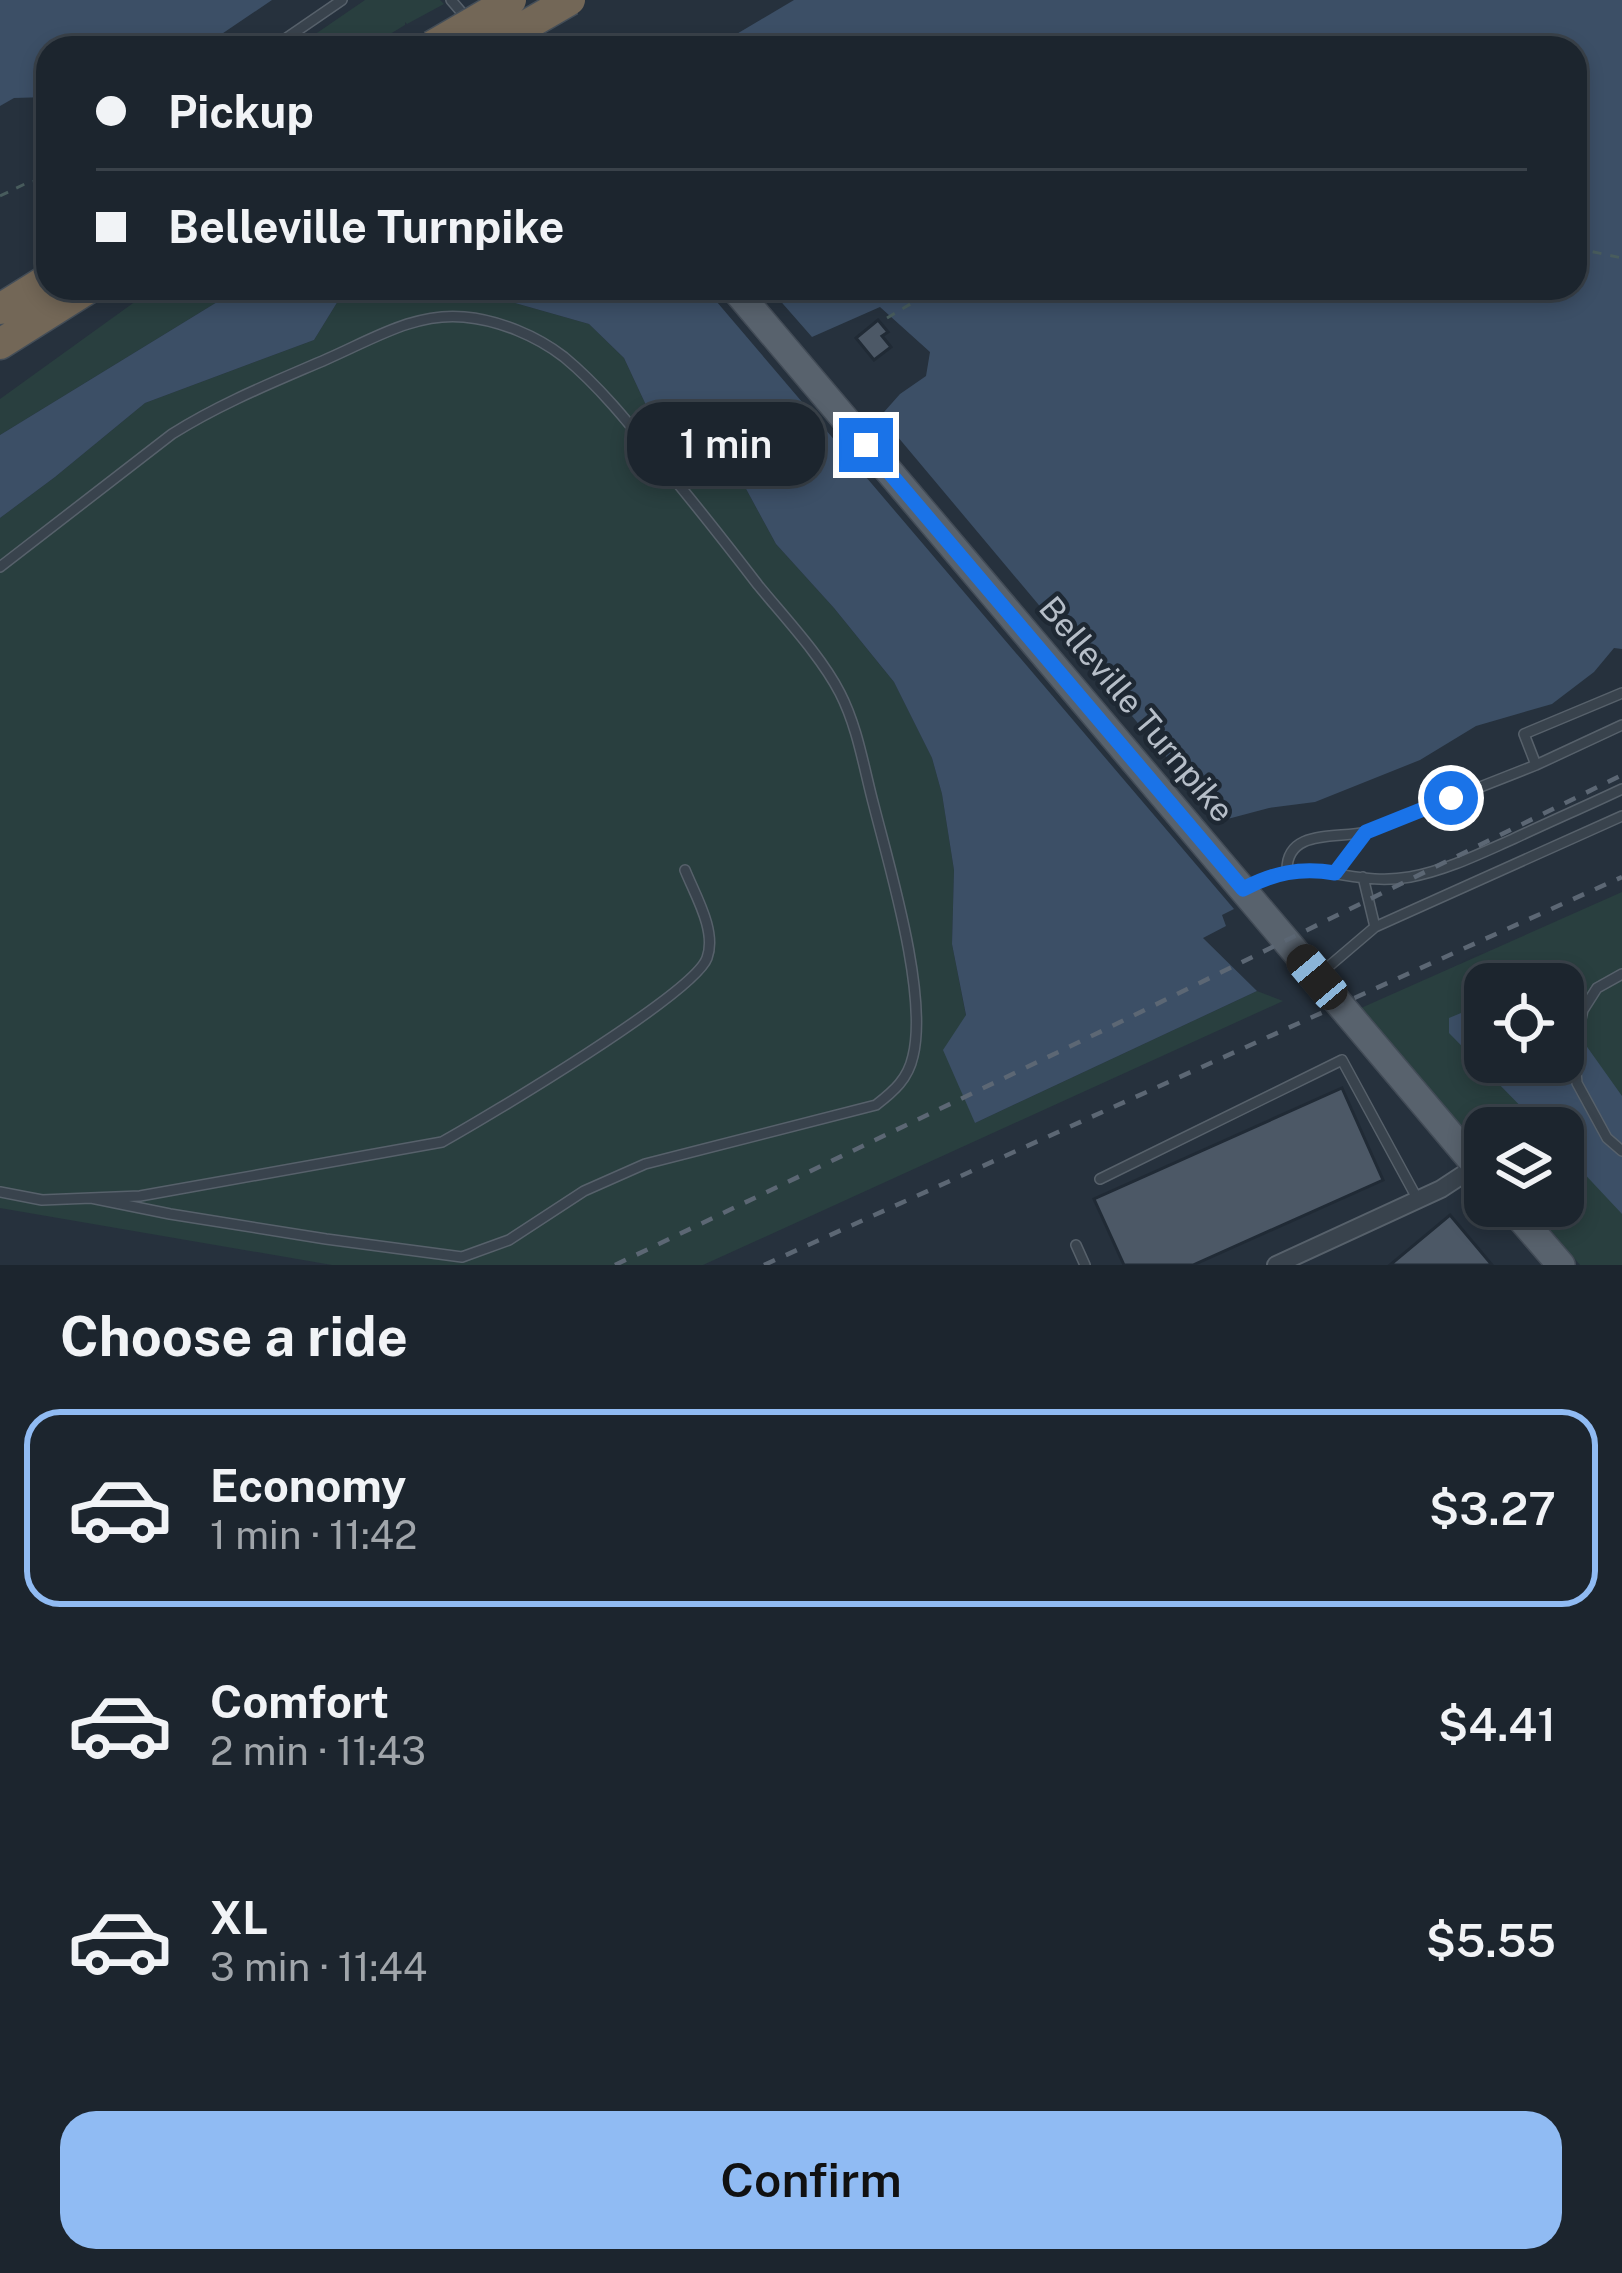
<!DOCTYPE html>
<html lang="en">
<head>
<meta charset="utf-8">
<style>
	body { margin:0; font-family:"Public Sans",sans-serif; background:#29313a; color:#f1f3f6; height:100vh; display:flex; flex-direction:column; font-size:45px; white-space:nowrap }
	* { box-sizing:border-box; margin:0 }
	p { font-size:39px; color:#a0a5aa }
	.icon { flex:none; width:66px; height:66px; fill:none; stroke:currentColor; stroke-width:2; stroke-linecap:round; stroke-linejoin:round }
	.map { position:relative; height:1265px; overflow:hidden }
	.side { display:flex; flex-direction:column; background:#1c252e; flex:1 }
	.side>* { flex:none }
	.hud { position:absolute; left:36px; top:36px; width:1551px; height:264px; border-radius:36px; box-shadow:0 6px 18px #0003,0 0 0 3px #3a424a; display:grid; align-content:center; height:264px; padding:0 60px; background:#1c252e }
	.tools { position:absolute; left:1464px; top:963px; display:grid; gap:24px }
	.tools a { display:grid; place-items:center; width:120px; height:120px; border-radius:24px; background:#1c252e; box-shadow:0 6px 18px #0003,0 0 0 3px #3a424a; font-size:60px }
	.end { position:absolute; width:54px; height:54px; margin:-27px; border:15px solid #1a73e8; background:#fff; box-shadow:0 0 0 6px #fff }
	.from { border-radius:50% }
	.bubble { position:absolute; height:84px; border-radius:36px; background:#1c252e; box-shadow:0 6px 18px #0003,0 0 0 3px #3a424a; font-size:39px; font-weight:600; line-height:84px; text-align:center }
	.car { position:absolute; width:36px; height:72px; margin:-36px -18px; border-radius:15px; box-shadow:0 0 9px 3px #0007; background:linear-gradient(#222 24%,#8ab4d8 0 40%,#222 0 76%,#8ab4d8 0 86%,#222 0) }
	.hud b { display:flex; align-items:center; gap:42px; height:114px; font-size:45px }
	.hud b+b { border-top:3px solid #3a424a }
	.hud i { width:30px; height:30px; background:#f1f3f6 }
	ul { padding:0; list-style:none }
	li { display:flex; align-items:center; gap:36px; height:198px; margin:0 24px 18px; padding:0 36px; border:6px solid transparent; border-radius:36px }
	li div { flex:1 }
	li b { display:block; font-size:45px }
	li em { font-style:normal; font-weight:600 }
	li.on { border-color:#90bbf3 }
	li>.icon { width:108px; height:108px; stroke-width:1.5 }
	h2 { padding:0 60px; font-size:54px; line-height:144px }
	.button { display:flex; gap:24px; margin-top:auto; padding:24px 60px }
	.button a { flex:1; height:138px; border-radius:36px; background:#90bbf3; color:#111; font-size:48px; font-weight:600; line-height:138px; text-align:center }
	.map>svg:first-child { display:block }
	.green { fill:#293f3f; fill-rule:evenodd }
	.water { fill:#3c4f66 }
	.building { fill:#4c5866; stroke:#202a35; stroke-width:3 }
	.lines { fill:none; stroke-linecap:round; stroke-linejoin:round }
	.service-casing { stroke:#57616b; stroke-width:12 }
	.minor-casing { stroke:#57616b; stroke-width:20 }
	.primary-casing { stroke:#434c57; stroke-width:30 }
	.motorway-casing { stroke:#444e58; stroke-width:33 }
	.path { stroke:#485c5d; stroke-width:3; stroke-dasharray:9 9; stroke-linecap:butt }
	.service { stroke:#39434d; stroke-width:9 }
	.minor { stroke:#39434d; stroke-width:16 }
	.primary { stroke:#58626d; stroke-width:27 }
	.motorway { stroke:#736757; stroke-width:30 }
	.rail { stroke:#5c6774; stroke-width:4.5; stroke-dasharray:12 12; stroke-linecap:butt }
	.motorway-bridge-casing { stroke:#444e58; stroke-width:33; stroke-linecap:butt }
	.motorway-bridge { stroke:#736757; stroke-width:30 }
	.route { stroke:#1a73e8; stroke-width:15 }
	.labels { text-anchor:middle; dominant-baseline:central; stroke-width:9; stroke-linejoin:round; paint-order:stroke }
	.street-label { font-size:33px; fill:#b6bec8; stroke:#1e2833 }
</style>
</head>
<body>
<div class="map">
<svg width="1622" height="1265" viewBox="0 0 1622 1265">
	<rect width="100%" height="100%" fill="#26313d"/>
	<path class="green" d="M365 0H440L444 4 407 24 405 22V25L367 48H295Z
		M154 288H240L0 435V399Z
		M346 288H498L515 303 589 324 624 358 652 418 686 444 726 452 776 544 834 608 894 682 932 758 942 794 954 870 952 944 966 1016 975 1123 1257 991 1283 1001 703 1265H332L0 1208V518L55 477 145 403 314 340Z
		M1622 892V1265H1580L1530 1206H1563V1128H1485V1154L1361 1008ZM1485 984H1563V1062H1485Z"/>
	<path class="water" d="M0 0H272L201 48H48V97L14 98 0 106Z
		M794 0H1622V649L1614 648 1594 672 1552 704 1476 726 1420 760 1315 802 1269 808 1220 821 892 430 884 412 900 394 926 376 930 352 880 307 812 337 769 288H1575V48H713Z
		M240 288H346L314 340 145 403 55 477 0 518V435Z
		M498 288H705L1234 909 1222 915 1226 926 1203 938 1257 991 975 1123 943 1050 966 1015 952 944 954 870 942 794 932 758 894 682 834 608 776 544 726 452 686 444 652 418 624 358 589 324 515 303Z
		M1485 1003V1062H1563V1013L1622 1096V1214L1563 1151V1128H1542L1449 1033V1018Z"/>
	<path class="building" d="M878 320 888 332 882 336 891 347 874 360 856 338Z
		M1342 1088 1383 1180 1193 1265H1124L1094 1199Z
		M1450 1215 1492 1265H1390Z"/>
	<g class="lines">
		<g class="service-casing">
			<path id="service" d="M451 0 469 21
				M272 48 342 0
				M0 567 172 434C221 403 274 382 327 359 371 340 415 312 464 317 499 320 537 336 564 357 599 386 628 422 656 457 691 499 725 542 758 585 785 618 821 656 840 693 858 728 864 769 874 806 890 869 928 995 913 1056 908 1079 894 1091 876 1105L645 1164 584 1191 509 1240 462 1257 326 1239 170 1214 91 1198
				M1536 765 1524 734 1622 693
				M1287 871C1286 828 1338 839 1366 832
				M1335 873 1366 832 1536 765 1622 725
				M1363 877 1375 927
				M1248 887C1315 852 1346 888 1410 877 1447 870 1479 854 1513 839 1549 822 1586 806 1622 789
				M1321 973 1375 927 1622 816
				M1622 974 1597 988 1583 1010 1574 1050 1577 1083 1607 1138 1622 1151
				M1100 1179 1342 1060 1418 1200
				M0 1192 42 1200 140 1196 442 1142C485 1118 694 994 707 958 717 931 695 895 685 870
				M1076 1245 1085 1265"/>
		</g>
		<g class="minor-casing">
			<path id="minor" d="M1276 1265 1441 1189 1476 1166"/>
		</g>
		<g class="primary-casing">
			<path id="primary" d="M734 288 1485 1176
				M1510 1206 1561 1265"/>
		</g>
		<g class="motorway-casing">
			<path id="motorway" d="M0 309 48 279
				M0 344 89 288"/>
		</g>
		<path class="path" d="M0 196 29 182 48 179
			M1575 248 1622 258
			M887 318 937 288"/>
		<use href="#service" class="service"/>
		<use href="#minor" class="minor"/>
		<use href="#primary" class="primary"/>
		<use href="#motorway" class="motorway"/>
		<path class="rail" d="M615 1265 1102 1031 1622 775
			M764 1265 1622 877"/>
		<g class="motorway-bridge-casing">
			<path id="motorway-bridge" d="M432 46 511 0
				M487 48 570 0"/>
		</g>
		<use href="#motorway-bridge" class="motorway-bridge"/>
	</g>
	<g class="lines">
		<path class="route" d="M866 445 1243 889C1274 873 1300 867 1335 873L1366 832 1451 798"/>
	</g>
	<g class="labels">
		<g class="street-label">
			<text transform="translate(1137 709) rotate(50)">Belleville Turnpike</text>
		</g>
	</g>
</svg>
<div class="tools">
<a><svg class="icon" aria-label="locate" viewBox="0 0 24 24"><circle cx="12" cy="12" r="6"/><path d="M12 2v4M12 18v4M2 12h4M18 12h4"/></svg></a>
<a><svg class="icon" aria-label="layers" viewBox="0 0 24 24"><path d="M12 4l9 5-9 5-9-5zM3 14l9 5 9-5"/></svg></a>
</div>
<i class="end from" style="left:1451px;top:798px"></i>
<i class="end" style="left:866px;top:445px"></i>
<div class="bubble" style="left:627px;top:402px;width:198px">1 min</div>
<i class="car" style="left:1317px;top:977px;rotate:320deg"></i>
<div class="hud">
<b><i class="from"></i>Pickup</b>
<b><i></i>Belleville Turnpike</b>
</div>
</div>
<section class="side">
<h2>Choose a ride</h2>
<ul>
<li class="on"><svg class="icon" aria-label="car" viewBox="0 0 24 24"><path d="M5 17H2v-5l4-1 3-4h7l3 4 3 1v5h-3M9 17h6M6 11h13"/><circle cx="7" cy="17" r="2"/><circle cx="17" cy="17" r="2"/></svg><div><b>Economy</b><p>1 min · 11:42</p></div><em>$3.27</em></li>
<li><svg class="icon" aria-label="car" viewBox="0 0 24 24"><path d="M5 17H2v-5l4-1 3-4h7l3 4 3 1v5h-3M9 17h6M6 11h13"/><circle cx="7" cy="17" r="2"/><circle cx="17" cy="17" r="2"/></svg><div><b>Comfort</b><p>2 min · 11:43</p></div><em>$4.41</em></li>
<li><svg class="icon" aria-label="car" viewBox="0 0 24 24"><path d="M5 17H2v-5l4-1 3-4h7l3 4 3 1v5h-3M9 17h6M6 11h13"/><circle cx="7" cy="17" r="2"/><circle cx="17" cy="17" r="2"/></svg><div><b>XL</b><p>3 min · 11:44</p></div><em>$5.55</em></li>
</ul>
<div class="button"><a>Confirm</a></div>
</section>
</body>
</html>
